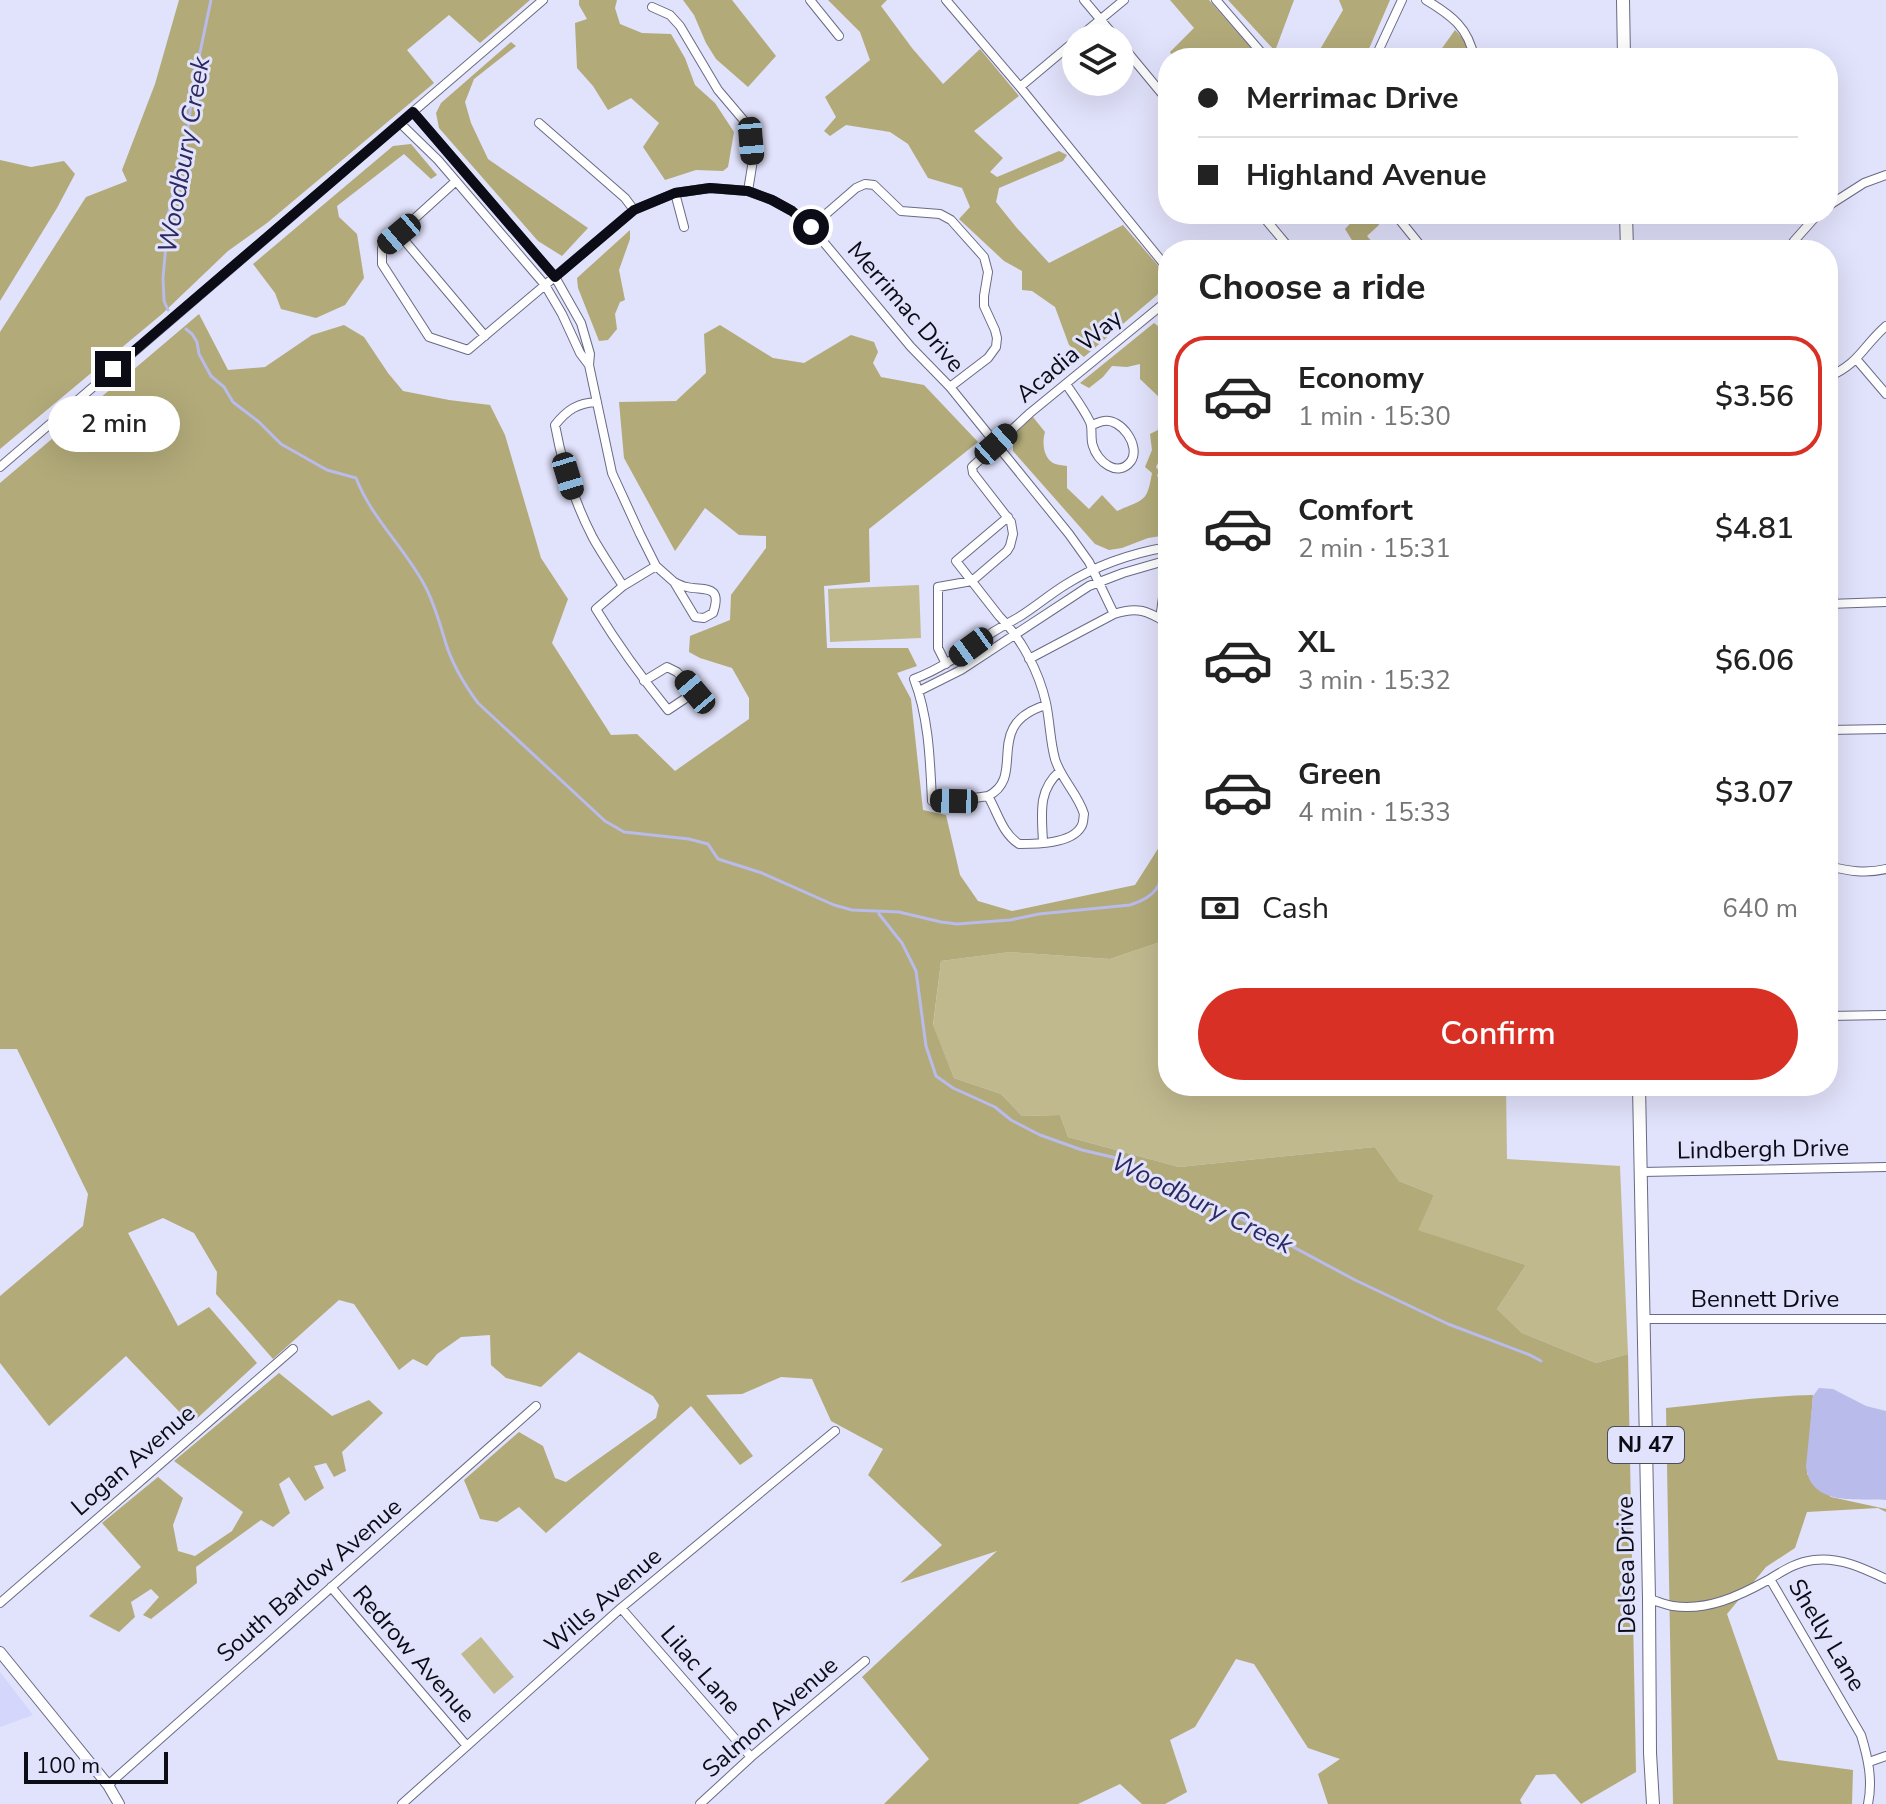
<!DOCTYPE html>
<html lang="en">
<head>
<meta charset="utf-8">
<style>
	body { margin:0; font-family:"Nunito Sans",sans-serif; background:#f2f2f2; color:#222; height:100vh; display:flex; flex-direction:column; font-size:30px; white-space:nowrap }
	* { box-sizing:border-box; margin:0 }
	p { font-size:26px; color:#767676 }
	.icon { flex:none; width:44px; height:44px; fill:none; stroke:currentColor; stroke-width:2; stroke-linecap:round; stroke-linejoin:round }
	.map { position:relative; flex:1; overflow:hidden }
	.details { position:absolute; left:1158px; top:240px; width:680px; height:856px; display:flex; flex-direction:column; background:#fff; border-radius:32px; box-shadow:0 8px 32px #0002 }
	.details>* { flex:none }
	.top-card { position:absolute; left:1158px; top:48px; width:680px; height:176px; border-radius:32px; box-shadow:0 8px 32px #0002; display:grid; align-content:center; height:176px; padding:0 40px; background:#fff }
	.buttons { position:absolute; left:1062px; top:24px; display:grid; gap:16px }
	.buttons a { display:grid; place-items:center; width:72px; height:72px; border-radius:50%; background:#fff; box-shadow:0 8px 32px #0002; font-size:40px }
	.scale { position:absolute; left:24px; bottom:20px; width:144px; box-sizing:border-box; padding-left:8px; border:4px solid #0c0c16; border-top:0; font-size:22px; line-height:28px; white-space:nowrap; color:#0c0c16; -webkit-text-stroke:6px #e1e2fb; paint-order:stroke }
	.end { position:absolute; width:36px; height:36px; margin:-18px; border:10px solid #0c0c16; background:#fff; box-shadow:0 0 0 4px #fff }
	.from { border-radius:50% }
	.bubble { position:absolute; height:56px; border-radius:28px; background:#fff; box-shadow:0 8px 32px #0002; font-size:26px; font-weight:600; line-height:56px; text-align:center }
	.car { position:absolute; width:24px; height:48px; margin:-24px -12px; border-radius:10px; box-shadow:0 0 6px 2px #0007; background:linear-gradient(#222 24%,#8ab4d8 0 40%,#222 0 76%,#8ab4d8 0 86%,#222 0) }
	.top-card b { display:flex; align-items:center; gap:28px; height:76px; font-size:30px }
	.top-card b+b { border-top:2px solid #e0e0e0 }
	.top-card i { width:20px; height:20px; background:#222 }
	ul { padding:0; list-style:none }
	li { display:flex; align-items:center; gap:24px; height:120px; margin:0 16px 12px; padding:0 24px; border:4px solid transparent; border-radius:32px }
	li div { flex:1 }
	li b { display:block; font-size:30px }
	li em { font-style:normal; font-weight:600 }
	li.active { border-color:#d93025 }
	li>.icon { width:72px; height:72px; stroke-width:1.5 }
	h2 { padding:0 40px; font-size:36px; line-height:96px }
	.pay { display:flex; align-items:center; gap:20px; height:88px; padding:0 40px; font-size:30px }
	.pay p { margin-inline-start:auto }
	.action { display:flex; gap:16px; margin-top:auto; padding:16px 40px }
	.action a { flex:1; height:92px; border-radius:48px; background:#d93025; color:#fff; font-size:32px; font-weight:600; line-height:92px; text-align:center }
	.map>svg:first-child { display:block }
	.built { fill:#d4d6fc }
	.green { fill:#c1b98e }
	.forest { fill:#b2aa79 }
	.water { fill:#b9bbea }
	.lines { fill:none; stroke-linecap:round; stroke-linejoin:round }
	.stream { stroke:#b9bbea; stroke-width:3 }
	.minor-casing { stroke:#696a85; stroke-width:10 }
	.tertiary-casing { stroke:#696a85; stroke-width:12 }
	.primary-casing { stroke:#696a85; stroke-width:14 }
	.minor { stroke:#fff; stroke-width:8 }
	.tertiary { stroke:#fff; stroke-width:10 }
	.primary { stroke:#fff; stroke-width:12 }
	.route { stroke:#0c0c16; stroke-width:10 }
	.labels { text-anchor:middle; dominant-baseline:central; stroke-width:6; stroke-linejoin:round; paint-order:stroke }
	.shield { fill:#e1e2fb; stroke:#4c4c5b; stroke-width:2 }
	.shield-label { font-size:22px; font-weight:bold; fill:#0c0c16 }
	.street-label { font-size:24px; fill:#0c0c16; stroke:#e1e2fb }
	.water-label { font-size:26px; font-style:italic; fill:#2d2860; stroke:#e1e2fb }
</style>
</head>
<body>
<div class="map">
<svg width="1886" height="1804" viewBox="0 0 1886 1804">
	<rect width="100%" height="100%" fill="#e1e2fb"/>
	<path class="built" d="M0 1672 33 1715 0 1727Z"/>
	<path class="green" d="M919 585 921 638 830 642 828 589Z
		M1163 941 1168 942V1086H1506L1507 1159 1620 1166 1628 1354 1596 1363 1522 1333 1497 1309 1526 1265 1417 1230 1434 1195 1399 1181 1375 1147 1179 1167 1068 1137 1060 1115 1022 1116 1001 1094 954 1078 933 1026 941 961 1010 952 1110 959Z
		M481 1637 514 1677 494 1694 461 1654Z"/>
	<path class="forest" d="M179 0H530L480 43 449 15 407 50 434 83 267 223 228 251 162 314 0 449V332L86 197 127 181 122 170 155 84Z
		M579 0H617L615 8 620 24 642 33 671 34 685 58 695 85 715 103 734 132 728 167 723 171 696 170 665 180 643 147 659 123 631 98 608 110 593 86 577 68 575 23 587 19 579 5Z
		M683 0H732L776 56 748 87 716 59 706 43 694 15Z
		M828 0H887L881 6 912 48 943 84 980 49 1019 96 974 131 1003 158 990 172 997 177 1059 151 1067 155 1063 161 999 188 996 202 1016 227 1049 263 1123 225 1162 270 1166 283 1157 295 1084 357 1069 345 1055 307 1032 291 1022 290V271L1004 261 959 219 970 207 962 188 928 178 908 144 890 132 846 125 830 136 824 131 836 117 825 97 870 60 860 32Z
		M1170 0H1209L1260 58H1174L1170 52 1194 28Z
		M1228 0H1294L1275 51Z
		M1339 0H1390L1365 58H1315L1343 10Z
		M1455 30 1464 39 1469 58H1435Z
		M511 42 516 46 474 79 465 102 471 123 488 159 588 228 562 256 538 241 439 128 436 113 441 103Z
		M411 144 437 175 431 179 404 154 337 206 339 217 357 234 364 278 345 305 316 318 281 309 275 293 253 264 393 146Z
		M0 160 31 167 64 161 75 174 57 208 0 301Z
		M1359 214H1376L1379 225 1367 236 1379 250H1358L1345 229Z
		M630 230V239L619 270 625 300 620 302 615 314 617 329 608 340 599 341 578 288 577 278Z
		M199 314 228 370 265 367 312 335 344 325 364 337 388 373 403 391 449 400 490 405 505 435 541 558 568 599 552 643 611 735 637 734 675 771 749 719V698L732 668 700 658 689 652 690 636 730 620 731 595 766 548V536L739 535 705 508 675 551 624 458 619 402 676 401 706 373 704 334 720 325 773 358 804 363 851 335 874 342 878 352 873 363 881 377 924 385 978 442 869 529 870 582 824 586 827 648H908L917 666 897 673 911 699 923 810 946 815 960 875 978 901 1012 911 1135 885 1168 833V942L1163 941 1110 959 1010 952 941 961 933 1025 954 1078 1001 1094 1022 1116 1060 1115 1068 1137 1179 1167 1375 1147 1399 1181 1434 1195 1418 1230 1526 1265 1497 1309 1522 1333 1596 1363 1628 1354 1636 1772 1581 1804 1555 1774 1536 1775 1520 1800 1522 1804H1328L1318 1774 1340 1759 1308 1748 1254 1664 1236 1659 1195 1727 1170 1740 1187 1792 1165 1804H1142L1120 1784 1078 1804H884L929 1759 862 1677 997 1551 900 1583 942 1545 868 1475 883 1449 831 1421 812 1379 781 1377 742 1394 706 1395 753 1456 740 1465 691 1406 546 1533 519 1507 497 1522 480 1519 464 1480 519 1432 543 1446 555 1478 566 1482 656 1418 659 1405 653 1396 579 1352 541 1387 506 1378 491 1365 490 1335 461 1337 437 1354 427 1366 413 1359 399 1370 354 1304 339 1300 273 1359 216 1294 217 1272 194 1233 163 1218 128 1233 178 1326 209 1307 257 1363 191 1424 126 1356 49 1426 0 1363V1296L83 1226 88 1194 17 1049H0V483Z
		M1154 323 1168 334V447L1165 449 1156 467 1159 471 1157 476 1168 485V535L1148 538 1122 548 1109 550 1095 544 1013 451V435L1033 417 1045 432C1042 442 1043 457 1053 463 1057 465 1062 465 1067 466V488L1089 509 1102 495 1117 511C1144 499 1147 503 1152 473L1145 467 1152 450 1150 434 1158 430 1165 422 1162 400 1140 379V364L1127 367 1112 366 1103 377 1089 388 1080 383Z
		M279 1373 332 1416 369 1400 383 1413 342 1452 346 1471 334 1477 326 1463 314 1466 324 1488 305 1501 289 1477 279 1484 290 1513 273 1527 261 1520 196 1567 197 1583 151 1619 143 1615 159 1597 151 1589 131 1602 135 1617 119 1632 89 1616 141 1567 102 1523 158 1477 183 1498 173 1525 178 1551 195 1556 232 1531 243 1512 174 1461Z
		M1813 1395 1807 1474 1831 1497 1886 1509V1512L1878 1508 1807 1512 1795 1548 1766 1567 1727 1614 1778 1760 1853 1770 1852 1804H1673L1666 1408C1715 1403 1764 1396 1813 1395Z"/>
	<path class="water" d="M1819 1388 1833 1389 1866 1406 1886 1411V1500C1857 1498 1810 1507 1806 1466L1813 1396Z"/>
	<g class="lines">
		<path class="stream" d="M168 310 164 301 163 278 169 211 187 135 194 81 211 0
			M186 329 192 334 197 342 199 354 211 376 224 387 233 402 259 422 281 444 327 470 356 478C372 519 405 548 425 586 435 605 440 624 446 644 453 666 464 684 478 703L605 821 624 832 689 839 708 844 718 859 762 873 834 905 852 910 899 912 941 922 957 924 1010 920 1039 914 1130 905C1160 896 1162 882 1168 854
			M879 914 902 943 916 971 926 1046 936 1076 953 1088 995 1107 1011 1120 1040 1135 1082 1150 1125 1160 1155 1177 1189 1191 1355 1280 1448 1324 1530 1355 1541 1361"/>
		<g class="minor-casing">
			<path id="minor" d="M810 0 839 36
				M946 0 1020 87 1168 269
				M1084 0 1116 38
				M1216 0 1266 58
				M1426 0C1451 15 1469 28 1474 58
				M652 7 670 15 680 26 718 90 746 123 751 141 753 160 748 191
				M1078 38 1124 0
				M1120 43 1168 101
				M1375 58 1402 0
				M1020 87 1076 40
				M413 112 555 277 581 323 590 354 589 365 612 473 640 534 656 566 674 582 695 617 704 618 713 613C723 584 704 591 687 587 684 587 676 583 674 582
				M400 123 438 160 545 285 562 314 580 353 589 365
				M539 123 625 198 634 210
				M456 181 382 248V264L429 337 468 350 634 210 675 193 710 188 748 191 772 200 792 211 811 227 911 347 950 387 1069 534 1089 562 1114 614
				M675 193 684 227
				M1828 206 1864 183 1886 175
				M1261 214 1291 250
				M1395 214 1424 250
				M811 227 856 188 865 184 874 185 901 211 940 214 951 220 984 257 988 272 984 296V306L995 330 997 338 996 347 988 358 950 387
				M399 234 485 336
				M1789 250 1794 241 1818 214
				M1857 360 1886 394
				M1828 377C1860 363 1862 347 1886 326
				M1066 384C1074 396 1084 409 1090 422 1093 429 1090 438 1093 446 1097 461 1118 479 1131 461 1141 446 1121 418 1104 421 1100 421 1096 424 1092 425
				M597 402C577 403 567 410 555 425 562 464 575 503 593 538 602 554 613 570 623 586L656 566
				M0 467 543 0
				M1008 517 956 561 999 616C1022 639 1039 672 1046 703 1050 722 1050 741 1055 759 1061 779 1078 794 1084 814 1083 818 1084 823 1081 827 1071 844 1036 844 1019 844 1002 833 998 813 988 796L954 801H932C930 760 929 718 914 679 943 668 967 650 993 632 1001 627 1010 622 1019 617 1035 607 1049 595 1065 585 1095 566 1133 553 1168 547
				M623 586 596 609C618 645 642 678 668 710L695 692 677 672 667 667 644 681
				M1828 604 1886 602
				M1160 619 1165 583 1168 576
				M1029 659 1114 614C1138 606 1147 611 1168 623
				M946 664 938 648V587L972 581 1007 551 1010 546 1013 534 1011 522 973 473 972 467 1030 413 1168 300
				M919 691 961 670 1089 586 1123 573 1168 560
				M1168 713 1165 718 1168 735
				M1828 730 1886 729
				M988 796C1028 776 981 725 1046 705
				M1043 843C1042 815 1037 791 1060 771
				M1828 866C1849 871 1865 874 1886 869
				M1828 1016 1886 1015
				M1642 1172 1886 1167
				M1644 1319H1886
				M1770 1579 1861 1735C1868 1758 1873 1780 1868 1804
				M331 1587 467 1746
				M1649 1599C1657 1601 1665 1605 1673 1606 1708 1611 1739 1596 1768 1580 1783 1571 1796 1562 1814 1560 1840 1557 1863 1568 1886 1579
				M0 1603 293 1349
				M621 1608 751 1757
				M1869 1762 1886 1756
				M108 1785 536 1406
				M402 1804 621 1608 835 1431
				M700 1804 751 1757 865 1661"/>
		</g>
		<g class="tertiary-casing">
			<path id="tertiary" d="M0 1652 108 1785 119 1804"/>
		</g>
		<g class="primary-casing">
			<path id="primary" d="M1623 0 1624 58
				M1626 214 1627 250
				M1639 1086 1649 1599 1650 1753 1653 1804"/>
		</g>
		<use href="#minor" class="minor"/>
		<use href="#tertiary" class="tertiary"/>
		<use href="#primary" class="primary"/>
	</g>
	<g class="lines">
		<path class="route" d="M113 369 413 112 555 277 634 210 675 193 710 188 748 191 772 200 792 211 811 227"/>
	</g>
	<g class="labels">
		<rect class="shield" x="1608" y="1427" width="76" height="36" rx="6"/>
		<g class="shield-label">
			<text x="1646" y="1445">NJ 47</text>
		</g>
		<g class="street-label">
			<text transform="translate(906 307) rotate(49)">Merrimac Drive</text>
			<text transform="translate(1069 356) rotate(-40)">Acadia Way</text>
			<text transform="translate(1763 1149) rotate(-1)">Lindbergh Drive</text>
			<text x="1765" y="1299">Bennett Drive</text>
			<text transform="translate(133 1460) rotate(-41)">Logan Avenue</text>
			<text transform="translate(1626 1565) rotate(-91)">Delsea Drive</text>
			<text transform="translate(309 1580) rotate(-41)">South Barlow Avenue</text>
			<text transform="translate(603 1600) rotate(-41)">Wills Avenue</text>
			<text transform="translate(1827 1635) rotate(59)">Shelly Lane</text>
			<text transform="translate(414 1654) rotate(49)">Redrow Avenue</text>
			<text transform="translate(701 1670) rotate(49)">Lilac Lane</text>
			<text transform="translate(770 1717) rotate(-41)">Salmon Avenue</text>
		</g>
		<g class="water-label">
			<text transform="translate(184 155) rotate(-80)">Woodbury Creek</text>
			<text transform="translate(1202 1203) rotate(26)">Woodbury Creek</text>
		</g>
	</g>
</svg>
<div class="buttons">
<a><svg class="icon" aria-label="layers" viewBox="0 0 24 24"><path d="M12 4l9 5-9 5-9-5zM3 14l9 5 9-5"/></svg></a>
</div>
<div class="scale">100 m</div>
<i class="end from" style="left:811px;top:227px"></i>
<i class="end" style="left:113px;top:369px"></i>
<div class="bubble" style="left:48px;top:396px;width:132px">2 min</div>
<i class="car" style="left:751px;top:141px;rotate:175deg"></i>
<i class="car" style="left:399px;top:234px;rotate:230deg"></i>
<i class="car" style="left:996px;top:444px;rotate:48deg"></i>
<i class="car" style="left:568px;top:476px;rotate:163deg"></i>
<i class="car" style="left:971px;top:647px;rotate:234deg"></i>
<i class="car" style="left:695px;top:692px;rotate:320deg"></i>
<i class="car" style="left:954px;top:801px;rotate:271deg"></i>
<div class="top-card">
<b><i class="from"></i>Merrimac Drive</b>
<b><i></i>Highland Avenue</b>
</div>
<section class="details">
<h2>Choose a ride</h2>
<ul>
<li class="active"><svg class="icon" aria-label="car" viewBox="0 0 24 24"><path d="M5 17H2v-5l4-1 3-4h7l3 4 3 1v5h-3M9 17h6M6 11h13"/><circle cx="7" cy="17" r="2"/><circle cx="17" cy="17" r="2"/></svg><div><b>Economy</b><p>1 min · 15:30</p></div><em>$3.56</em></li>
<li><svg class="icon" aria-label="car" viewBox="0 0 24 24"><path d="M5 17H2v-5l4-1 3-4h7l3 4 3 1v5h-3M9 17h6M6 11h13"/><circle cx="7" cy="17" r="2"/><circle cx="17" cy="17" r="2"/></svg><div><b>Comfort</b><p>2 min · 15:31</p></div><em>$4.81</em></li>
<li><svg class="icon" aria-label="car" viewBox="0 0 24 24"><path d="M5 17H2v-5l4-1 3-4h7l3 4 3 1v5h-3M9 17h6M6 11h13"/><circle cx="7" cy="17" r="2"/><circle cx="17" cy="17" r="2"/></svg><div><b>XL</b><p>3 min · 15:32</p></div><em>$6.06</em></li>
<li><svg class="icon" aria-label="car" viewBox="0 0 24 24"><path d="M5 17H2v-5l4-1 3-4h7l3 4 3 1v5h-3M9 17h6M6 11h13"/><circle cx="7" cy="17" r="2"/><circle cx="17" cy="17" r="2"/></svg><div><b>Green</b><p>4 min · 15:33</p></div><em>$3.07</em></li>
</ul>
<div class="pay"><svg class="icon" aria-label="cash" viewBox="0 0 24 24"><path d="M3 7h18v10H3z"/><circle cx="12" cy="12" r="2"/></svg>Cash<p>640 m</p></div>
<div class="action"><a>Confirm</a></div>
</section>
</div>
</body>
</html>
